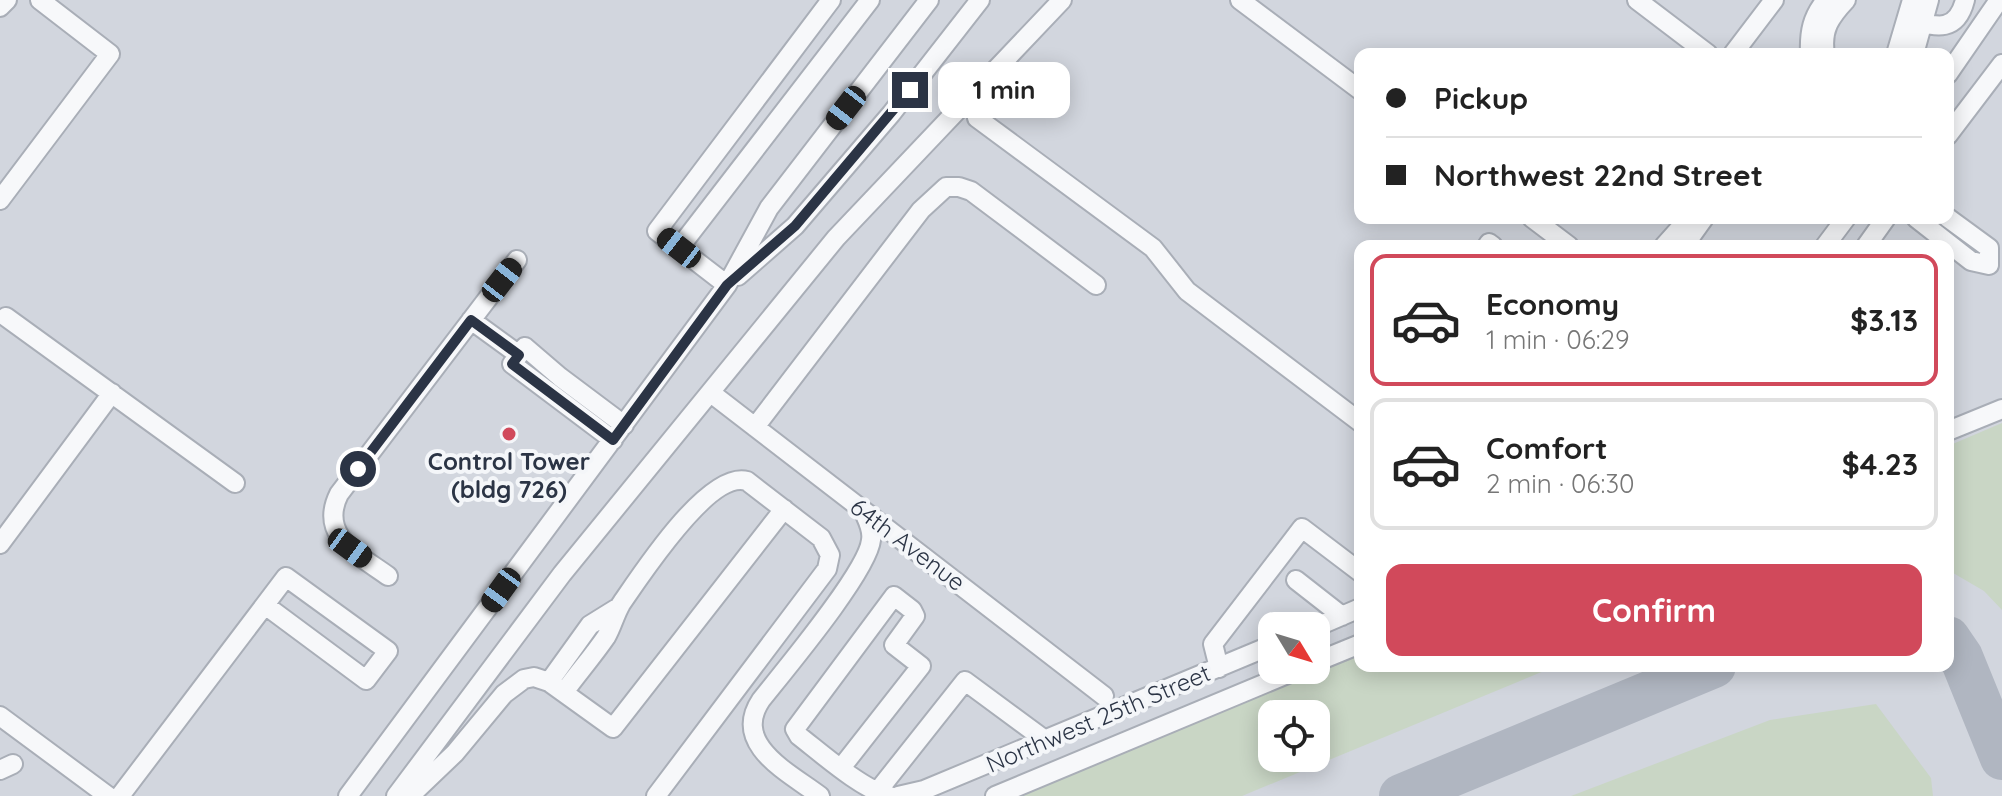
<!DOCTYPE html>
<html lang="en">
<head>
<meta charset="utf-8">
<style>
	body { margin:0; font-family:Quicksand,sans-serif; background:#f2f2f2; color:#222; height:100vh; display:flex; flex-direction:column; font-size:30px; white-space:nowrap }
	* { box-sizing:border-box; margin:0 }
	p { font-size:26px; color:#767676 }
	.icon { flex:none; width:44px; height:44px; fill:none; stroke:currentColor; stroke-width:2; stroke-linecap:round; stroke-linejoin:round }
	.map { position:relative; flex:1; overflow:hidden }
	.sheet { position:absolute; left:1354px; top:240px; width:600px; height:432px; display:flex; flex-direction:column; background:#fff; border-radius:16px; box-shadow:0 4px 20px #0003 }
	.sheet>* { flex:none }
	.hud { position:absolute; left:1354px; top:48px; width:600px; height:176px; border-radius:16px; box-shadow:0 4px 20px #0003; display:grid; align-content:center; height:176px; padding:0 32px; background:#fff }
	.needle { width:52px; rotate:128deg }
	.fabs { position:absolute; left:1258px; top:612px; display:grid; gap:16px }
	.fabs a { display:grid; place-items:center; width:72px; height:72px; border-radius:16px; background:#fff; box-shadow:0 4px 20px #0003; font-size:40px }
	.end { position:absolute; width:36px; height:36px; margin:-18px; border:10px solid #2b3445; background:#fff; box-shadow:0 0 0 4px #fff }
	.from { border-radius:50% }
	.bubble { position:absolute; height:56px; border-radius:16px; background:#fff; box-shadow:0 4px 20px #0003; font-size:26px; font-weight:700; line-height:56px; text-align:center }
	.car { position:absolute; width:24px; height:48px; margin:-24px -12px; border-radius:10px; box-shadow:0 0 6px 2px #0007; background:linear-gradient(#222 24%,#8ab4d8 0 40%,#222 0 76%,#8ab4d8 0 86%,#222 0) }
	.hud b { display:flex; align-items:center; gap:28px; height:76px; font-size:30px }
	.hud b+b { border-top:2px solid #e0e0e0 }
	.hud i { width:20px; height:20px; background:#222 }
	ul { padding:14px 0 0; list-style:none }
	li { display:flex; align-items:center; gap:24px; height:132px; margin:0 16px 12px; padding:0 16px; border:4px solid #e0e0e0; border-radius:16px }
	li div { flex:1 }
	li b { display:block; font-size:30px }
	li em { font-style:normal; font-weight:700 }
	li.active { border-color:#d1495b }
	li>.icon { width:72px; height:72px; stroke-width:1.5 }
	.button { display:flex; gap:16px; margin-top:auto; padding:16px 32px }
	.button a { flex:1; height:92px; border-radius:16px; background:#d1495b; color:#fff; font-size:32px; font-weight:700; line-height:92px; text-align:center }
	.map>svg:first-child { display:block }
	.built { fill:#d2d6de; fill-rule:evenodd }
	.green { fill:#c9d6c5; fill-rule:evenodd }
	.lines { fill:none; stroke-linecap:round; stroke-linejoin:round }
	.taxiway { stroke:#b0b6c1; stroke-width:44 }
	.minor-casing { stroke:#a9aeb7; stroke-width:22 }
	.minor { stroke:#f7f8fa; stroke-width:18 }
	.route { stroke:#2b3445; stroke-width:10 }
	.poi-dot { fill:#d1495b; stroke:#f4f6f9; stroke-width:3 }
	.labels { text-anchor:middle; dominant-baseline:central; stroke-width:8; stroke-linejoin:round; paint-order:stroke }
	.poi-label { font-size:24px; font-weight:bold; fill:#2b3445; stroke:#f4f6f9 }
	.street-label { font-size:24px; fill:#2b3445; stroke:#f4f6f9 }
</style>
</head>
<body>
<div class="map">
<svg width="2002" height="796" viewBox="0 0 2002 796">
	<rect width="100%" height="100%" fill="#e4e7ec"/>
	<path class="built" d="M0 0H2002V796H0ZM1360 54H1948V218H1360ZM1360 246H1948V666H1360ZM1272 626H1316V670H1272ZM1272 714H1316V758H1272Z"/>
	<path class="green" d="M2002 423V610L1984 591 1948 570V446Z
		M1360 655V666H1556L1242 796H1018ZM1272 714H1316V758H1272Z
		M1876 704 1931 778 1933 796H1571L1770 720Z"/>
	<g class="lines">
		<path class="taxiway" d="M1948 638 1961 657 2002 758
			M1401 796 1714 666"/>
		<g class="minor-casing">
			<path id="minor" d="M1240 0 1360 90
				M1637 0 1708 54
				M0 7 7 0
				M1907 19C1934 26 1956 35 1965 0
				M1733 54 1774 0
				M1810 54C1809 32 1812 17 1826 0
				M1825 54C1821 30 1830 17 1846 0
				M1896 54 1912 0
				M1914 54 1929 0
				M1948 74 1999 0
				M977 118 1153 248 1187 291 1360 422
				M1948 135 2002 64
				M0 200 110 54 40 0
				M1532 218 1569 246
				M1916 218 1971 261 1989 265V248L1948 218
				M1487 246 1489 243 1493 246
				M1664 246 1689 218
				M1684 246 1704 218
				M1825 246 1846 218
				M1866 246 1886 218
				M679 248 870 0
				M738 276 795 226 891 114 980 0
				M727 285 657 231 831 0
				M6 317 235 483
				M471 320 519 355
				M711 393 1104 696
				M755 427 921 210 946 187H959L971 191 1096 285
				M1948 431 2002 409
				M613 440 512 364 525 347 560 377 624 425
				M0 544 112 393
				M388 576C359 555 318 536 339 494L517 260
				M1296 580 1342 616
				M1316 627 1360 608
				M1316 662 1360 644
				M1219 668 1213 644 1302 528 1360 572
				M549 682 590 625 619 607
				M565 691C578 673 593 656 606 637 612 627 615 614 621 604 641 575 709 470 747 481L821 538 830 555 827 569 656 796
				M0 716 108 796
				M841 768 921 666 894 645 915 616 912 610 894 596 795 729 799 736C821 753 864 791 890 796
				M0 770 13 764
				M877 792 965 681 1045 740
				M120 796 286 577 388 651 366 680 265 605
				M348 796 727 285 769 208 929 0
				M396 796 562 574 836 238 1062 0
				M410 796 455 753 504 694 524 679 534 677 549 682 613 728 784 509
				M820 796C790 773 731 745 761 700 784 671 868 571 871 540 873 529 867 520 863 510
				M898 796 924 790 1272 645
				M995 796 1297 670"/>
		</g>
		<use href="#minor" class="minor"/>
	</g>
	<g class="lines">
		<path class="route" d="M358 469 471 320 519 355 512 364 613 440 727 285 795 226 910 90"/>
	</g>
	<circle class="poi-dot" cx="509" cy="434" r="8"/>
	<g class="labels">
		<g class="poi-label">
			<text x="509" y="461">Control Tower<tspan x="509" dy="28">(bldg 726)</tspan></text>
		</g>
		<g class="street-label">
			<text transform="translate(908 544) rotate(37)">64th Avenue</text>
			<text transform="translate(1098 718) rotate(-23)">Northwest 25th Street</text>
		</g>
	</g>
</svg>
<div class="fabs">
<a><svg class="needle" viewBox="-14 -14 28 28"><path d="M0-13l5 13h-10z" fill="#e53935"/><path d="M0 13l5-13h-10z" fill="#767676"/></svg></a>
<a><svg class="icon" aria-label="locate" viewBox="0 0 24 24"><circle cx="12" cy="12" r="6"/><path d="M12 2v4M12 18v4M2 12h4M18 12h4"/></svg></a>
</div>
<i class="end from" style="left:358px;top:469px"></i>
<i class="end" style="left:910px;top:90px"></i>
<div class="bubble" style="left:938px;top:62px;width:132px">1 min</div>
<i class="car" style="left:846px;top:108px;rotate:218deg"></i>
<i class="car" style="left:679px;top:248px;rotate:308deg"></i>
<i class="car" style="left:502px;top:280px;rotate:38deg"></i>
<i class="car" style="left:350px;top:548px;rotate:126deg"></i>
<i class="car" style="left:501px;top:590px;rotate:216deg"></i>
<div class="hud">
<b><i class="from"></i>Pickup</b>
<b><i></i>Northwest 22nd Street</b>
</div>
<section class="sheet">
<ul>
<li class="active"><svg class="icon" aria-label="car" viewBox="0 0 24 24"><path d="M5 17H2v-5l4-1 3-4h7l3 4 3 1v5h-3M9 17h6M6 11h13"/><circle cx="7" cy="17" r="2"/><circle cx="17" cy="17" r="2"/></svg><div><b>Economy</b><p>1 min · 06:29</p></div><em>$3.13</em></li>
<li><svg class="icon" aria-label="car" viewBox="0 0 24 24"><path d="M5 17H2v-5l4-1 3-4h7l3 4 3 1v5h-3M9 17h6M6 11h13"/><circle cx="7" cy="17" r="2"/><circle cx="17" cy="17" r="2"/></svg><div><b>Comfort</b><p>2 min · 06:30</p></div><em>$4.23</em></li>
</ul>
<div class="button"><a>Confirm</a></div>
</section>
</div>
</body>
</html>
